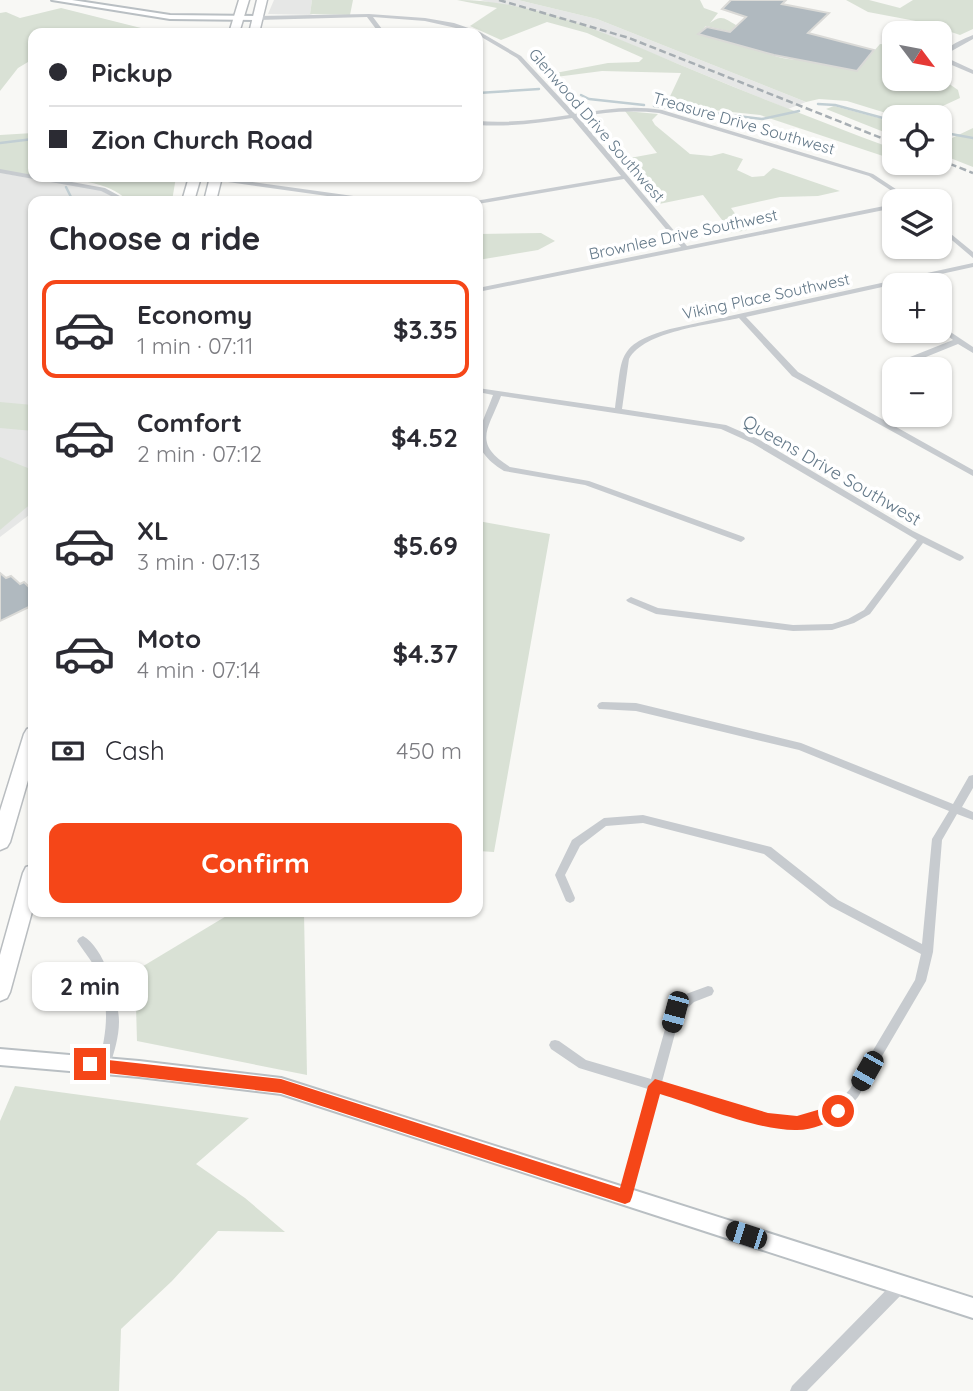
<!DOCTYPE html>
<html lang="en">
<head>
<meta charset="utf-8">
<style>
	body { margin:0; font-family:Quicksand,sans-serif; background:#f2f2f3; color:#2b2b33; height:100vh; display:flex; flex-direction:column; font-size:26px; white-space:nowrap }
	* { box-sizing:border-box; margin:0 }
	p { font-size:23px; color:#7c7c81 }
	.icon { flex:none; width:38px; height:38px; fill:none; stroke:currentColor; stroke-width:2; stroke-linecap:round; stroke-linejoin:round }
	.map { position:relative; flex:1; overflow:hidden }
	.panel { position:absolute; left:28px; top:196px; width:455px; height:721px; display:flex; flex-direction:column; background:#fff; border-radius:14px; box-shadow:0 2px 5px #0004 }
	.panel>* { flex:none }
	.banner { position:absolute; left:28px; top:28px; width:455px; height:154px; border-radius:14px; box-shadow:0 2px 5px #0004; display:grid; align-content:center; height:154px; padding:0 21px; background:#fff }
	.needle { width:46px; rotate:122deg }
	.fabs { position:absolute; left:882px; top:21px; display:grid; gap:14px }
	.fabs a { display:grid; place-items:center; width:70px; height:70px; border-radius:14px; background:#fff; box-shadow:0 2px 5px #0004; font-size:35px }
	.end { position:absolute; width:32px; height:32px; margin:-16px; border:9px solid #f54618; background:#fff; box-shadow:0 0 0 4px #fff }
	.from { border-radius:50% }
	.bubble { position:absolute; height:49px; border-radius:14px; background:#fff; box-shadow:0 2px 5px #0004; font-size:23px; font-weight:700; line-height:49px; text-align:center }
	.car { position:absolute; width:21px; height:42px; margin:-21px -10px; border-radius:9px; box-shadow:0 0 5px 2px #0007; background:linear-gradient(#222 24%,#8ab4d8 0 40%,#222 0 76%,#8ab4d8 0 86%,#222 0) }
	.banner b { display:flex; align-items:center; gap:24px; height:66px; font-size:26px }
	.banner b+b { border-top:2px solid #e1e1e2 }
	.banner i { width:18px; height:18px; background:#2b2b33 }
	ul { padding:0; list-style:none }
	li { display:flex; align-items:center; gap:21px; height:98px; margin:0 14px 10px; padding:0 7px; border:4px solid transparent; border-radius:14px }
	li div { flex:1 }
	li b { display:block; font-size:26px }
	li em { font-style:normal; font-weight:700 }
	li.selected { border-color:#f54618 }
	li>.icon { width:63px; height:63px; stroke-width:1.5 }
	h2 { padding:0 21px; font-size:32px; line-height:84px }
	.pay { display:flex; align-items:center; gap:18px; height:77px; padding:0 21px; font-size:26px }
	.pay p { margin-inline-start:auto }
	.primary-button { display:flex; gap:14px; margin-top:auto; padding:14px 21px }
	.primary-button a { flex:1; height:80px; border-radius:14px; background:#f54618; color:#fff; font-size:28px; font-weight:700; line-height:80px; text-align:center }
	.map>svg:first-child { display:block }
	.built { fill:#e6e7e6 }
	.green { fill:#d9e1d5 }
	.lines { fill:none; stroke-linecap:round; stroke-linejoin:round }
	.stream { stroke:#c1ced3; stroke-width:2.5 }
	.building { fill:#b0b9bf; stroke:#dadad7; stroke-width:2 }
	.secondary-casing { stroke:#b9bfc3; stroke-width:4 }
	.highway-casing { stroke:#b9bdc0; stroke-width:3 }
	.street { fill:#c7cbcf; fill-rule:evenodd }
	.secondary { fill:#fff; fill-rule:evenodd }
	.highway { fill:#fff; fill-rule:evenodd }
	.rail { stroke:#a7aeb3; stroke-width:2.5; stroke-dasharray:7 3.5; stroke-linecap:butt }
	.route { fill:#f54618 }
	.labels { text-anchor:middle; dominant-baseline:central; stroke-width:7; stroke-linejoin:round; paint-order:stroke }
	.far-street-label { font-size:16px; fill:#647989; stroke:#fff }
	.street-label { font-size:18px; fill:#647989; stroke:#fff }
</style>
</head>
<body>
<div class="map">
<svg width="973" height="1391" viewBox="0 0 973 1391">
	<rect width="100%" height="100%" fill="#f8f8f5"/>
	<path class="built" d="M274 0H312L310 14 313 15 268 14Z
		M480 0H518L597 19 806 102 788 109 605 34 553 18Z
		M0 173 92 187 125 201H33V512L0 537Z"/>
	<path class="green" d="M312 0H353L350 15 310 14Z
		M457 0C541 0 624 42 700 73 765 100 829 125 894 149V155L889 158 760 115 666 105 681 73 602 71 548 78 545 75 608 63 639 62 643 58 587 33 547 22 501 40 470 26 497 8Z
		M518 0H700L704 8 718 13 710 23C723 14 724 19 736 25L734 29 758 38 706 26 699 34 750 46C763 53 788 62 803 59L857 71 880 44 894 45V79H937L945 81 958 90 960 98 919 117H899L847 101 819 99 806 102 597 19Z
		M846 0H869L900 8 913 0H973V29L960 35 921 22 868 12Z
		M61 8 161 33H33V59L18 68 0 91V13L6 12 20 18Z
		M834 106 894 122V136L826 109Z
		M625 111 658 114 652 120 655 125 690 154 711 156 723 153 743 159 737 170 752 177 764 176 773 168 840 191 818 196 780 197 731 208 747 230 732 233 703 195 659 204 619 160 657 153Z
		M973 128V167L940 154V137L950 139Z
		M33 133V176L0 173V135Z
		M44 177H176L172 201H128C108 180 72 180 44 177Z
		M541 233 555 241 538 250 478 260V234Z
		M0 402 33 405V431L0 428Z
		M0 457 33 470V502L0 530Z
		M478 521 550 534 494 852 478 851Z
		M233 912H304L307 1075 137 1041 135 971Z
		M15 1086 249 1118 196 1164 245 1198 285 1232 218 1231 172 1281 121 1329 119 1391H0V1121Z"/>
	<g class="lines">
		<path class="stream" d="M478 93 539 89
			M569 93 574 94
			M581 95 589 99 644 105
			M818 104 835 105 894 121
			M654 106 762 119 799 111
			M940 132 973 138
			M0 143 33 139
			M66 187 72 199"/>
	</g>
	<path class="building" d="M731 0H786L782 4 829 13 808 33 874 50 857 71 774 55 698 34 707 27 730 32 746 17 722 9Z
		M0 573 6 578 11 576 20 584 24 582 33 591V605L0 621Z"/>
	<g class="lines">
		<g class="secondary-casing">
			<path id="secondary" d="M52 0H72L170 15 258 16 262 18 258 20 170 19Z
				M0 1049 139 1061 281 1078 973 1298V1318L281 1094 139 1077 0 1065Z"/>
		</g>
		<g class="highway-casing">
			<path id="highway" d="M239 0H249L239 33H229Z
				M257 0H267L259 33H249Z
				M189 177H201L194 201H182Z
				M210 177H222L216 201H204Z
				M33 727V763L10 842 7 847 0 850V811L24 734 27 729Z
				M33 865V908L10 992 7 998 0 1001V955L23 873 26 867Z"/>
		</g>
		<path class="street" d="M369 14 425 18 454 23 480 32 521 56 575 114C604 109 633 105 662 110L873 174 914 201H907L869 176 659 113C632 110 605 112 578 117L687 246 894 204V208L478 292V288L681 247 624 179 478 204V201H475L621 176 572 118C540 123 510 127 478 125V121C509 123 538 120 569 115L517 58 478 35V33L425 21 373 17 385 33H379L367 17 258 20 255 18 258 16Z
			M973 35V39L948 53 945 57 973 70V74L940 60C943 47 961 40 973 35Z
			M0 169 33 175V177H44L105 188 129 201H121L101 191 0 173Z
			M216 177 375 199 378 201H363L214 180V178Z
			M940 225 973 252V258L940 230Z
			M973 263V267L746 317 798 372 973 470V476L792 376 739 318C709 325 644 331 629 359L622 409 726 425 758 439 913 531 963 556 964 558 960 561 957 560 923 543 870 614 854 623 832 630 793 631 656 614 628 602 626 600 631 597 658 608 793 625 832 624 848 619 864 610 917 540 752 443 721 429 501 396C488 430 472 443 510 467L589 481 744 537 745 539 741 542 585 485 504 471C465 446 480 431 493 395L478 392V388L615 408C623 358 614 345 670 329Z
			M940 325 973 347V353L958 344 916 361H910V357L953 340 940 330Z
			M602 702 636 703 801 743 953 804 969 776 973 775V788L962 807 973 812V820L957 814 942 840 933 952 926 981 858 1097 842 1115 821 1124 798 1129 768 1126 659 1093 631 1197 629 1201 625 1203 621 1201 619 1197 648 1089 579 1068 551 1049 549 1045 551 1041 555 1040 559 1041 586 1060 651 1079 671 1008 686 994 708 986 712 987 714 991 712 995 694 1002 680 1015 662 1082 768 1114 798 1117 821 1112 834 1107 850 1089 915 980 921 954 830 906 764 854 643 823 606 826 580 846 565 875 575 898 574 901 570 903 566 901 555 875 572 840 604 818 643 815 771 847 838 900 922 944 932 839 949 811 799 750 636 711 599 709 597 706 599 703Z
			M83 936C105 948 119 999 119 1022 119 1037 114 1052 110 1066L108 1070 104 1071 100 1070 98 1066C108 1029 111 999 93 964 88 956 82 949 77 941L79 938Z
			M901 1278 906 1280 908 1285 906 1290 807 1391H790L792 1386 896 1280Z"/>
		<use href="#secondary" class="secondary"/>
		<use href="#highway" class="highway"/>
		<path class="rail" d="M499 0 629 38 894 143
			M940 160 973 173"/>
	</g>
	<path class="route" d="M90 1058 281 1079 620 1188 648 1086 655 1079 768 1113 797 1116 838 1104 845 1111 843 1116C829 1122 813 1130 797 1130 758 1131 698 1105 660 1094L632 1197 630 1202 625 1204 281 1093 90 1071 83 1064Z"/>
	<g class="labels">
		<g class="far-street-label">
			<text transform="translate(744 123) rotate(16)">Treasure Drive Southwest</text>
			<text transform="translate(597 125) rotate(49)">Glenwood Drive Southwest</text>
			<text transform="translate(683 234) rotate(-12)">Brownlee Drive Southwest</text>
			<text transform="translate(766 296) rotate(-12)">Viking Place Southwest</text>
		</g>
		<g class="street-label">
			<text transform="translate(832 470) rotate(30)">Queens Drive Southwest</text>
		</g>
	</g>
</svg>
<div class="fabs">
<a><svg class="needle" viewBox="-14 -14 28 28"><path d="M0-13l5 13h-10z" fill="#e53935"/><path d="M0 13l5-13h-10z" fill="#7c7c81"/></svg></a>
<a><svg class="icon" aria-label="locate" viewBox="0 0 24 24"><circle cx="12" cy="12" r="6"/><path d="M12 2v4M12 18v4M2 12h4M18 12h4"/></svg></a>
<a><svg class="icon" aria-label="layers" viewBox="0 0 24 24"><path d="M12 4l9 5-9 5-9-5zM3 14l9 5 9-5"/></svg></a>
<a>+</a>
<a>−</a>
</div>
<i class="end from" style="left:838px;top:1111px"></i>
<i class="end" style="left:90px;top:1064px"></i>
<div class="bubble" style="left:32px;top:962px;width:116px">2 min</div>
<i class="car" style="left:675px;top:1012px;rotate:195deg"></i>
<i class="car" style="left:867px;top:1071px;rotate:210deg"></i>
<i class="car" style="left:746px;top:1235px;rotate:288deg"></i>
<div class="banner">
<b><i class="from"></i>Pickup</b>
<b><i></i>Zion Church Road</b>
</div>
<section class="panel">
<h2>Choose a ride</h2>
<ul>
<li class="selected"><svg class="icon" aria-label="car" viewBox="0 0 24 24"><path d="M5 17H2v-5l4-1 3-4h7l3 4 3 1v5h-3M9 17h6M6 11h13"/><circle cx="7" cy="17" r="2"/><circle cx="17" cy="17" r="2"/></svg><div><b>Economy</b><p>1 min · 07:11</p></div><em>$3.35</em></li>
<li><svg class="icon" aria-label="car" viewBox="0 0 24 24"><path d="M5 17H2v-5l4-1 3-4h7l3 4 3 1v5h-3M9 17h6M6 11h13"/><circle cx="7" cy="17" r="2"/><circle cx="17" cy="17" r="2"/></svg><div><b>Comfort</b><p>2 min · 07:12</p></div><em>$4.52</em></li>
<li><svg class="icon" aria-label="car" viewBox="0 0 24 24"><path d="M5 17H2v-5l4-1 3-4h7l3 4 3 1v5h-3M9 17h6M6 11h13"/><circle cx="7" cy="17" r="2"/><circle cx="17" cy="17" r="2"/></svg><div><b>XL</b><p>3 min · 07:13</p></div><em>$5.69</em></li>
<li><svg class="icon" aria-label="car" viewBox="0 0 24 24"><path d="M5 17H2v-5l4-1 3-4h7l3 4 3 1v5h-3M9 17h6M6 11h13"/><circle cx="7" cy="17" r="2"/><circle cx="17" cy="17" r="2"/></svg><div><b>Moto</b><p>4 min · 07:14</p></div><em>$4.37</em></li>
</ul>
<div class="pay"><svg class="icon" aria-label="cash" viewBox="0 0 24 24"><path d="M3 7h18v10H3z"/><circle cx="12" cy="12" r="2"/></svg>Cash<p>450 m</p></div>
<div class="primary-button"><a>Confirm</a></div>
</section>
</div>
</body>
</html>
